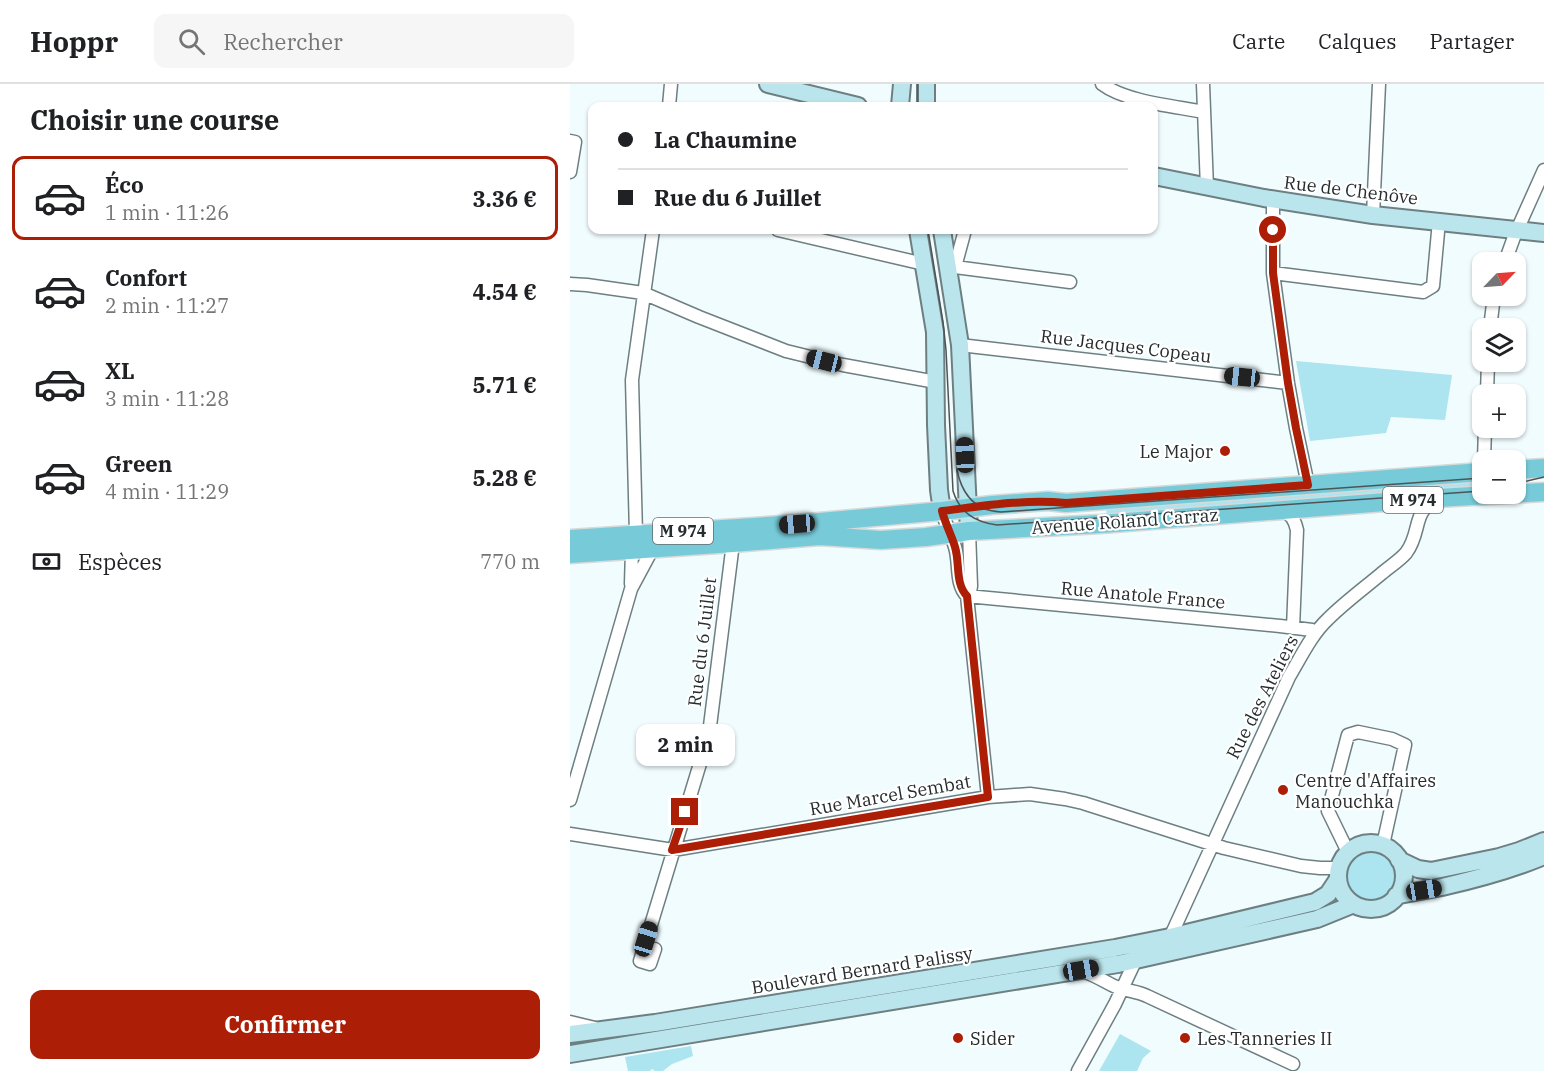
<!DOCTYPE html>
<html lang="fr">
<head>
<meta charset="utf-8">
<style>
	body { margin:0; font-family:"IBM Plex Serif",serif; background:#f6f6f6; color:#202124; height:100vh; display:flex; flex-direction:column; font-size:22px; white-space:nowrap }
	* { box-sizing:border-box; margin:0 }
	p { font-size:20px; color:#757577 }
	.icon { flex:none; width:33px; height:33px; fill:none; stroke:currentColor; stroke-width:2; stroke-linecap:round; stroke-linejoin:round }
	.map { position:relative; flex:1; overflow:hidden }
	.side { display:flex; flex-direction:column; background:#fff; width:570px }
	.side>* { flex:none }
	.banner { position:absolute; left:18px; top:18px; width:570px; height:132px; border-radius:12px; box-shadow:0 2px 4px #0004; display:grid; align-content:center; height:132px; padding:0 30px; background:#fff }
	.needle { width:39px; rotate:65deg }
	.buttons { position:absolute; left:902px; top:168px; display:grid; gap:12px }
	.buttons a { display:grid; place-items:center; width:54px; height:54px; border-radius:12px; background:#fff; box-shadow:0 2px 4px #0004; font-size:30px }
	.end { position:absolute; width:27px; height:27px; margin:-14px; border:8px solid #ac1e05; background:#fff; box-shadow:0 0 0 3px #fff }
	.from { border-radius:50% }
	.bubble { position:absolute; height:42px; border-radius:12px; background:#fff; box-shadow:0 2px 4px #0004; font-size:20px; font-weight:700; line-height:42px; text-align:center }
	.car { position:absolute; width:18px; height:36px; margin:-18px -9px; border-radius:8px; box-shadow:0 0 4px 2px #0007; background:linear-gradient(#222 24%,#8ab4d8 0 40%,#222 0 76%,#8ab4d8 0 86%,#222 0) }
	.banner b { display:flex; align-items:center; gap:21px; height:57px; font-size:22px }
	.banner b+b { border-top:2px solid #e0e0e0 }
	.banner i { width:15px; height:15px; background:#202124 }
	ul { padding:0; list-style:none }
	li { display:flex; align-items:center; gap:18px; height:84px; margin:0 12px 9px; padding:0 18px; border:3px solid transparent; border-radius:12px }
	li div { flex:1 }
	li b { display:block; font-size:22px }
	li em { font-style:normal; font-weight:700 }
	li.active { border-color:#ac1e05 }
	li>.icon { width:54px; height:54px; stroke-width:1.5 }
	h2 { padding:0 30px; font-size:27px; line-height:72px }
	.pay { display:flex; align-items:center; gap:15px; height:66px; padding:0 30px; font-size:22px }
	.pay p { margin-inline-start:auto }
	.action { display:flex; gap:12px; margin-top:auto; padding:12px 30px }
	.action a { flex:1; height:69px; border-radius:12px; background:#ac1e05; color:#fff; font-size:24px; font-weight:700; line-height:69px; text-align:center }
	header { display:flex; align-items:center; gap:36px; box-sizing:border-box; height:84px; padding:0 30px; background:#fff; border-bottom:2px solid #e0e0e0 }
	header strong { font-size:28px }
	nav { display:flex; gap:33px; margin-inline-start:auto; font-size:21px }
	.search { width:420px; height:54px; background:#f6f6f6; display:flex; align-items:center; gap:15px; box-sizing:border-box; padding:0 21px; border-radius:12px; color:#757577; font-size:22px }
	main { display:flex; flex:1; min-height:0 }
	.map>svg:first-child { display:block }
	.green { fill:#ace4ef }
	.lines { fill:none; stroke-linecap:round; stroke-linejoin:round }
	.street-casing { stroke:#6e7f82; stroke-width:15 }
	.secondary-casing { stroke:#6e7f82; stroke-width:20 }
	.primary-casing { stroke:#d8d9d9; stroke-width:21 }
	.street { stroke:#fff; stroke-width:12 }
	.secondary { stroke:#bbe5ec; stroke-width:16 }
	.primary { stroke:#77cbd9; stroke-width:18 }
	.tram { stroke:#4d5456; stroke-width:1.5 }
	.route { stroke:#ac1e05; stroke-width:8 }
	.poi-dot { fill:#ac1e05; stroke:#fff; stroke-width:2 }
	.labels { text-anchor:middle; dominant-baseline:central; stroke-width:4.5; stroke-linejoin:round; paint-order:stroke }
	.shield { fill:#fff; stroke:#666b6d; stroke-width:1.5 }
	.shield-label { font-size:16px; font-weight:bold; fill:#252c2e }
	.street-label { font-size:18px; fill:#252c2e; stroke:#fff }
	.poi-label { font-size:18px; fill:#252c2e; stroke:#fff; text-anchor:start }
</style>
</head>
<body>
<header>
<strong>Hoppr</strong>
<div class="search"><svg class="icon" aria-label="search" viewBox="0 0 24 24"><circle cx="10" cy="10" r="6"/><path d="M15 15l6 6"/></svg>Rechercher</div>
<nav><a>Carte</a><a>Calques</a><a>Partager</a></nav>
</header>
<main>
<section class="side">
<h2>Choisir une course</h2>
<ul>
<li class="active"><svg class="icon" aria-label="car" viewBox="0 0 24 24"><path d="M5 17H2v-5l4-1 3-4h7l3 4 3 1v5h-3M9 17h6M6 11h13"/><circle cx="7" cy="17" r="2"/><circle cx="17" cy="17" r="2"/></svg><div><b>Éco</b><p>1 min · 11:26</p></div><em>3.36 €</em></li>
<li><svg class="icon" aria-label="car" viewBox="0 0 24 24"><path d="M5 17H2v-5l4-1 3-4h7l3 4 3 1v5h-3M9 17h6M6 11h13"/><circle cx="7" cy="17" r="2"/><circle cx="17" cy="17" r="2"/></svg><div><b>Confort</b><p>2 min · 11:27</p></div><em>4.54 €</em></li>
<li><svg class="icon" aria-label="car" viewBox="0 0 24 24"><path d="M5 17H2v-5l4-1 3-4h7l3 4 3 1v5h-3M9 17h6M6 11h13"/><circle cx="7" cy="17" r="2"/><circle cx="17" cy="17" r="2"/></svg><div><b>XL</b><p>3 min · 11:28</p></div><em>5.71 €</em></li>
<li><svg class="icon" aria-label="car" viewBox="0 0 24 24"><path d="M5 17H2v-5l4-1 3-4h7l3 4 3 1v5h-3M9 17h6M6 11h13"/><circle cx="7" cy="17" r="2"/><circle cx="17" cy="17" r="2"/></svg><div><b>Green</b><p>4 min · 11:29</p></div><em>5.28 €</em></li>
</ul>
<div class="pay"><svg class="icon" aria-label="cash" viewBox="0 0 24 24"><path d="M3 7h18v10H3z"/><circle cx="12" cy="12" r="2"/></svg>Espèces<p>770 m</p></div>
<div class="action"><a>Confirmer</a></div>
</section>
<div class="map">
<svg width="974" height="987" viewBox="0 0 974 987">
	<rect width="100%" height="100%" fill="#f1fcfe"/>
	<path class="green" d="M726 277 882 291 875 336 821 333 816 349 740 357Z
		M912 392V409L537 435 536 419Z
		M776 791a25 25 0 1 1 50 0a25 25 0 1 1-50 0Z
		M550 950 581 967 573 974 567 987H529Z
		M121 962 123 972 102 980 93 987H85L82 985 80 987H58L55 973Z"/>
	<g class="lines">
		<g class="street-casing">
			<path id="street" d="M532 0C556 18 604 22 634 28
				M633 0 637 104
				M99 22 101 0
				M0 57 5 58 0 88
				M703 116V189L718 299 726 344 738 401
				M803 131 809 0
				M208 146 354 180
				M935 178 944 153 974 86
				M385 183 395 146
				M379 184 385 183 500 198
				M703 189 853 208 863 202 869 137
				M0 200 17 201 73 209 129 233 216 267 273 281 366 298
				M920 244 924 212
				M390 261 718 299
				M917 310 918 278
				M914 376 915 344
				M712 426C721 430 725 436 727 446L723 544
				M372 427C375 439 381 450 385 463 390 479 385 500 397 512L418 713
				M66 450 62 296 83 146
				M61 500 62 466
				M397 512 710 542 742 546 746 548
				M397 512 400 508 401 502 399 447
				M0 716 61 505 83 464
				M0 750 103 766 418 713 460 710 495 715 513 719 654 764 731 782 750 784H769
				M778 768 758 727 778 651 788 648 822 655 835 661 813 761
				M598 858 719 593C731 573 741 551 758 535 774 519 793 505 811 490 819 483 829 477 836 469 852 448 841 428 867 415
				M85 865 80 880 70 877 139 650 163 459
				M513 887C524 891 534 897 544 902 555 907 567 907 577 912L723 980
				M0 938 25 944
				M508 987 545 920 568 871"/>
		</g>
		<g class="secondary-casing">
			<path id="secondary" d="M198 0 288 22
				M330 22 332 0
				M356 22V0
				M584 92 694 114 803 131 974 149
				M348 146 365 248 366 341 369 406 372 427
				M372 146 390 261 399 447
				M768 792a33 33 0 1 1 66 0a33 33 0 1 1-66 0Z
				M829 776 848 785 861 787 929 773 949 767 974 757
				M826 812C841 808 857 806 872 803 907 795 941 786 974 772
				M0 950 85 939 545 864 600 853 745 818 758 810 768 795
				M0 970 548 880 747 835 784 820"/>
		</g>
		<g class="primary-casing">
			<path id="primary" d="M945 386 974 384
				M250 452 311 456 356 453 399 447 531 440 867 414 974 408
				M0 455 227 440 372 427 422 421 478 417 496 419 912 388
				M0 470 163 459 262 451"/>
		</g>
		<use href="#street" class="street"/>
		<use href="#secondary" class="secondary"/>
		<use href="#primary" class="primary"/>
		<path class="tram" d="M348 22V0
			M358 146 373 238 376 266 383 407C390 429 405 438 427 441L912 407
			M387 386C392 410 405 427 431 428L912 394
			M945 400 974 393"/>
	</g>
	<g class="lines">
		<path class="route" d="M115 728 102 766 418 713 397 512C385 500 390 479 385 463 381 450 375 439 372 427 413 422 454 415 496 419L738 401 726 344 718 299 703 189V146"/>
	</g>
	<g class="poi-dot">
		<circle cx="655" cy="367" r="6"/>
		<circle cx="713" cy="706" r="6"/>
		<circle cx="388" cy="954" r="6"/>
		<circle cx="615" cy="954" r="6"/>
	</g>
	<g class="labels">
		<g class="shield">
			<rect x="813" y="403" width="60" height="26" rx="4.5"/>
			<rect x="83" y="434" width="60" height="26" rx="4.5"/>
		</g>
		<g class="shield-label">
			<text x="843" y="416">M 974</text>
			<text x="113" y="447">M 974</text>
		</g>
		<g class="street-label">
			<text transform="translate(781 106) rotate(7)">Rue de Chenôve</text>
			<text transform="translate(556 262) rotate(7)">Rue Jacques Copeau</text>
			<text transform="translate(555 437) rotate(-4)">Avenue Roland Carraz</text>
			<text transform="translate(573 511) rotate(5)">Rue Anatole France</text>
			<text transform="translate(132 558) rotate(-83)">Rue du 6 Juillet</text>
			<text transform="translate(692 613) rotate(-63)">Rue des Ateliers</text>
			<text transform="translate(320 711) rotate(-10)">Rue Marcel Sembat</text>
			<text transform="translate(292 886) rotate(-9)">Boulevard Bernard Palissy</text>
		</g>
		<g class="poi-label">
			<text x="643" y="367" text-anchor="end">Le Major</text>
			<text x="725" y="696">Centre d'Affaires<tspan x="725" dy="21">Manouchka</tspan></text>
			<text x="400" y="954">Sider</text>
			<text x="627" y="954">Les Tanneries II</text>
		</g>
	</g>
</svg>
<div class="buttons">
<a><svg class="needle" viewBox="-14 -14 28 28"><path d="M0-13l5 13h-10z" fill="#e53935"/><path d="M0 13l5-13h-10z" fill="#757577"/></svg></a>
<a><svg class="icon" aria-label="layers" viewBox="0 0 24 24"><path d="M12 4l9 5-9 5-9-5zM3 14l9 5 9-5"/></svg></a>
<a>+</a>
<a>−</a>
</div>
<i class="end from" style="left:703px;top:146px"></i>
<i class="end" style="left:115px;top:728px"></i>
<div class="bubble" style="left:66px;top:640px;width:99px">2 min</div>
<i class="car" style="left:254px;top:277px;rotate:284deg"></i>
<i class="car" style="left:672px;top:293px;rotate:276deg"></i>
<i class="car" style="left:395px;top:371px;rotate:358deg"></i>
<i class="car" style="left:227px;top:440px;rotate:266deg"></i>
<i class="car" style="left:854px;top:806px;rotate:81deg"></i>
<i class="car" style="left:76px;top:855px;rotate:17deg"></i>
<i class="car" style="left:511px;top:886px;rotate:81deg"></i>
<div class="banner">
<b><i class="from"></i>La Chaumine</b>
<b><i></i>Rue du 6 Juillet</b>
</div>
</div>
</main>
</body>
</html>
